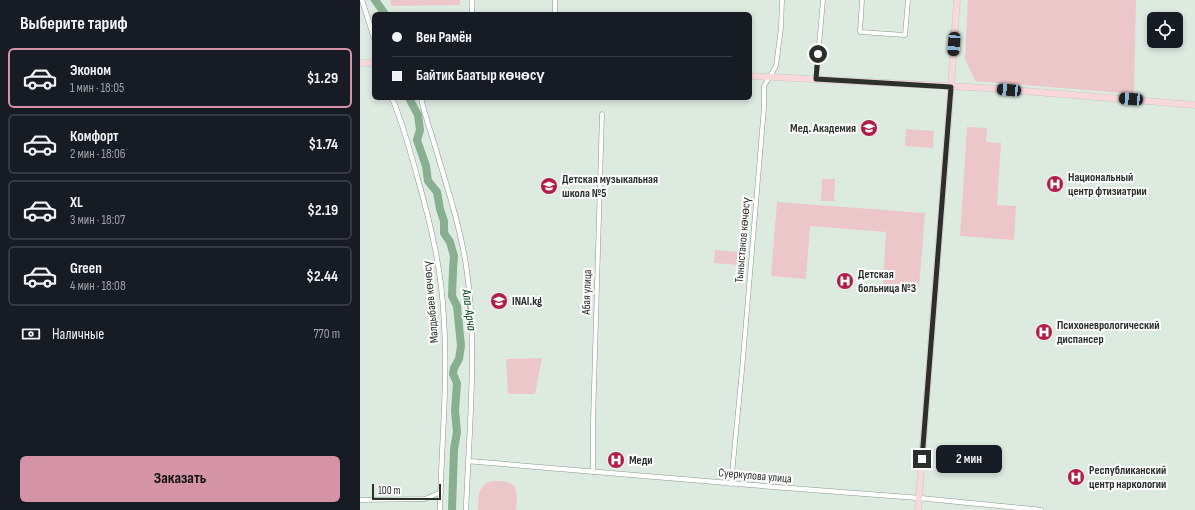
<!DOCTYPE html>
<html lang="ru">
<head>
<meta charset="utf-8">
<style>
	body { margin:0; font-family:"Sofia Sans Condensed",sans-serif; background:#242831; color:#f1f3f6; height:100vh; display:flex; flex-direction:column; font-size:15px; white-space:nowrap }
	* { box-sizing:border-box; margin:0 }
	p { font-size:13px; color:#9ea1a6 }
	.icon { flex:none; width:22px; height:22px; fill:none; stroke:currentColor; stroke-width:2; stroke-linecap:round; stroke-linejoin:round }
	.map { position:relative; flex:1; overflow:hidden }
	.sheet { display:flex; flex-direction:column; background:#171b24; width:360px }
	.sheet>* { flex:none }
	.hud { position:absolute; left:12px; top:12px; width:380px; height:88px; border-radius:6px; box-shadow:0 2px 6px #0003; display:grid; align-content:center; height:88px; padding:0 20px; background:#171b24 }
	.controls { position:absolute; left:787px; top:12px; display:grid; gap:8px }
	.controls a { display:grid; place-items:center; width:36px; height:36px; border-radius:6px; background:#171b24; box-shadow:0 2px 6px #0003; font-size:20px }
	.scale { position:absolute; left:12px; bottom:10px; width:69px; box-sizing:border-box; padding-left:4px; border:2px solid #2b302c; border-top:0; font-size:11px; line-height:14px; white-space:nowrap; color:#2b302c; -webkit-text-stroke:3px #fff; paint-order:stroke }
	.end { position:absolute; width:18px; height:18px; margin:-9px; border:5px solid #2b302c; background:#fff; box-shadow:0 0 0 2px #fff }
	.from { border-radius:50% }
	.bubble { position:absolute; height:28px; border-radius:6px; background:#171b24; box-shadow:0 2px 6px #0003; font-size:13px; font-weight:700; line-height:28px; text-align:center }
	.car { position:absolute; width:12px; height:24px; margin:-12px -6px; border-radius:5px; box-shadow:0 0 3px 1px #0007; background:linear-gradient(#222 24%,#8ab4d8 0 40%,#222 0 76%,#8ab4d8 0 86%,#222 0) }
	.hud b { display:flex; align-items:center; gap:14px; height:38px; font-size:15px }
	.hud b+b { border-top:1px solid #363941 }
	.hud i { width:10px; height:10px; background:#f1f3f6 }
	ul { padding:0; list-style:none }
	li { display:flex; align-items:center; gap:12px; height:60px; margin:0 8px 6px; padding:0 12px; border:2px solid #363941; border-radius:6px }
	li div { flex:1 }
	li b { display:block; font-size:15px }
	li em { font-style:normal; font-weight:700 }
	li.current { border-color:#d493a6 }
	li>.icon { width:36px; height:36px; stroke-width:1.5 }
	h2 { padding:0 20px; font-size:18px; line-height:48px }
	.pay { display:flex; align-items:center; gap:10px; height:44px; padding:0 20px; font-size:15px }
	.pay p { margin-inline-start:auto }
	.cta { display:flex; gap:8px; margin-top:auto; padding:8px 20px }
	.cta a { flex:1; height:46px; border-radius:6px; background:#d493a6; color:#111; font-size:16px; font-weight:700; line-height:46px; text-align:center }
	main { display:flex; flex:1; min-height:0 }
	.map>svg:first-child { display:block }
	.green { fill:#ecc7ca }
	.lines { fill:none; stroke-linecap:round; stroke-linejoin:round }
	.river { stroke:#87af90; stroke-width:8 }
	.minor-casing { stroke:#8c978e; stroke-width:5 }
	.tertiary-casing { stroke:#8c978e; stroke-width:5.5 }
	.primary-casing { stroke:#c8c9c8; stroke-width:7 }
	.minor { stroke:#fff; stroke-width:4 }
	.tertiary { stroke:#fff; stroke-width:4.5 }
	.primary { stroke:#f9d8db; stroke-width:6 }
	.route { stroke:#2b302c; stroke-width:5 }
	.labels { text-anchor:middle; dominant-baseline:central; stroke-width:4; stroke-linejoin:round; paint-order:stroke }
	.poi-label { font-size:12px; font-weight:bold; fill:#2b302c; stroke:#fff; text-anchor:start }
	.street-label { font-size:12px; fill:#2b302c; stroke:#fff }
	.water-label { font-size:13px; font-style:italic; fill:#00441d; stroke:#fff }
</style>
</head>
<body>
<main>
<section class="sheet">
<h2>Выберите тариф</h2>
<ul>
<li class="current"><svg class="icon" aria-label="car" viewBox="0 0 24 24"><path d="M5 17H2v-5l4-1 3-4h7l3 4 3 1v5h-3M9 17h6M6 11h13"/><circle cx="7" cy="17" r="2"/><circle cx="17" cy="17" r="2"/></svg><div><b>Эконом</b><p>1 мин · 18:05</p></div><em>$1.29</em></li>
<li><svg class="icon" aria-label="car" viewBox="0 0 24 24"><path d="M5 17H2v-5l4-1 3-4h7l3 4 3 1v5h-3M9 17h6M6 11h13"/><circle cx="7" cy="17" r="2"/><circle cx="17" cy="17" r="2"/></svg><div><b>Комфорт</b><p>2 мин · 18:06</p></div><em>$1.74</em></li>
<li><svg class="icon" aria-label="car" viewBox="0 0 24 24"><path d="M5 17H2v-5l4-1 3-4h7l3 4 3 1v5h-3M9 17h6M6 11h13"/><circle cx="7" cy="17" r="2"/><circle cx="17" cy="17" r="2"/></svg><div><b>XL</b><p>3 мин · 18:07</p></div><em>$2.19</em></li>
<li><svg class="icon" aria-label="car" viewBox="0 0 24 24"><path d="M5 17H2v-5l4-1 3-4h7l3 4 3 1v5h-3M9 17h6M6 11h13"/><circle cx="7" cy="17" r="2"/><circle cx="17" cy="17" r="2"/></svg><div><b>Green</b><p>4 мин · 18:08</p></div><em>$2.44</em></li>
</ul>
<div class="pay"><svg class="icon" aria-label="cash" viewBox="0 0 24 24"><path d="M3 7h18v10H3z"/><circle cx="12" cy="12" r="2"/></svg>Наличные<p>770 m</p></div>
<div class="cta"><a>Заказать</a></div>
</section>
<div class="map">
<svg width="835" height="510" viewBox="0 0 835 510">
	<rect width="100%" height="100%" fill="#ddeae0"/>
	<path class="green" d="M30 0H100V5L32 6Z
		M608 0H776L774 94 615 81 605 58Z
		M607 127 627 128 626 142 641 143 637 205 656 206 654 240 600 236Z
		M546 129 574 131 573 148 545 146Z
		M462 179H475L474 201H461Z
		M417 202 565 213 559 287 523 284 526 232 450 226 446 279 411 276Z
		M355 250 379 252 378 265 354 263Z
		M182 358 175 394H148L146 359Z
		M133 481C158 480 158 489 156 510H118C119 496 117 485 133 481Z"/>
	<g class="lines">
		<path class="river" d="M15 0 25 14
			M49 98 58 115 60 130 57 140 66 166 68 181 77 192 80 209 84 221V233L90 242 94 256 93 270 92 296 97 306 101 346 99 359 94 368 93 374 97 383 95 411 97 432 94 449 92 510"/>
		<g class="minor-casing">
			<path id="minor" d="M502 0 500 32 545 35 548 0
				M112 14V0
				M456 79 463 0
				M233 472V422L242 114
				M371 484 382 370 404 107V86L416 66 421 28 422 0
				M0 500 65 499 81 492"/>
		</g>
		<g class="tertiary-casing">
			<path id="tertiary" d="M2 0 14 38
				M195 14V0
				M32 98C43 124 50 150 57 176 71 225 82 271 84 322 88 384 81 447 80 510
				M61 98C65 117 72 135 77 153 88 190 100 227 106 265 118 344 109 430 106 510
				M108 461 415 487 559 498 681 510"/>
		</g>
		<g class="primary-casing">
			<path id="primary" d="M0 63H14
				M390 76 627 88 835 105
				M558 510 591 87 597 0"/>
		</g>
		<use href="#minor" class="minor"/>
		<use href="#tertiary" class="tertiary"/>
		<use href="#primary" class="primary"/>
	</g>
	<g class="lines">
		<path class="route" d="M458 54 456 79 591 87 562 459"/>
	</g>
	<defs>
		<g id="university-disc" transform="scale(0.9)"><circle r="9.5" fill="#b11e45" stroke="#fff"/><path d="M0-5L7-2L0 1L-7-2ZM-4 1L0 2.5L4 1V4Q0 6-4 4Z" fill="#fff"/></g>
		<g id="hospital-disc" transform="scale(0.9)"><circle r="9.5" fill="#b11e45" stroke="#fff"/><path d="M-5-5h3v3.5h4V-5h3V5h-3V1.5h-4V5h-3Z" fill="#fff"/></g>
	</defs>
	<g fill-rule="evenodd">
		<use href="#university-disc" x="509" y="128"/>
		<use href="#hospital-disc" x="695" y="184"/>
		<use href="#university-disc" x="189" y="186"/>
		<use href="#hospital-disc" x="485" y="281"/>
		<use href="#university-disc" x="139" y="301"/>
		<use href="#hospital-disc" x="684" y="332"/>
		<use href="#hospital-disc" x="256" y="460"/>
		<use href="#hospital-disc" x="716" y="477"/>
	</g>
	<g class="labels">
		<g class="poi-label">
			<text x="496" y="128" text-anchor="end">Мед. Академия</text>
			<text x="708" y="177">Национальный<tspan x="708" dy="14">центр фтизиатрии</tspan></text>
			<text x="202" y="179">Детская музыкальная<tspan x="202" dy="14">школа №5</tspan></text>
			<text x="498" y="274">Детская<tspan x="498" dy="14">больница №3</tspan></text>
			<text x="152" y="301">INAI.kg</text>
			<text x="697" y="325">Психоневрологический<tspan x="697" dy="14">диспансер</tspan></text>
			<text x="269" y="460">Меди</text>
			<text x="729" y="470">Республиканский<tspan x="729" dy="14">центр наркологии</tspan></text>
		</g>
		<g class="street-label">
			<text transform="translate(383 240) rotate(-85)">Тыныстанов көчөсү</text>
			<text transform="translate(227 292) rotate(-88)">Абая улица</text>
			<text transform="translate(71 302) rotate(-95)">Малдыбаев көчөсү</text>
			<text transform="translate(395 476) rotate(5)">Суеркулова улица</text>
		</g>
		<g class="water-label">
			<text transform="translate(109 310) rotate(82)">Ала-Арча</text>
		</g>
	</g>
</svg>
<div class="controls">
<a><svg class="icon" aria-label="locate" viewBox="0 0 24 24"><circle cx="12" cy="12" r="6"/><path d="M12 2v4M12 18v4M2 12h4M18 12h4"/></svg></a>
</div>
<div class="scale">100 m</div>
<i class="end from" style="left:458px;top:54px"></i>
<i class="end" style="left:562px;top:459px"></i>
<div class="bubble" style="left:576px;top:445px;width:66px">2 мин</div>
<i class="car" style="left:594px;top:44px;rotate:184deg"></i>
<i class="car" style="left:649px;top:90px;rotate:275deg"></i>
<i class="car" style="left:771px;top:99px;rotate:274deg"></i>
<div class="hud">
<b><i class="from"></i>Вен Рамён</b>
<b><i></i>Байтик Баатыр көчөсү</b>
</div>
</div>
</main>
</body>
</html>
